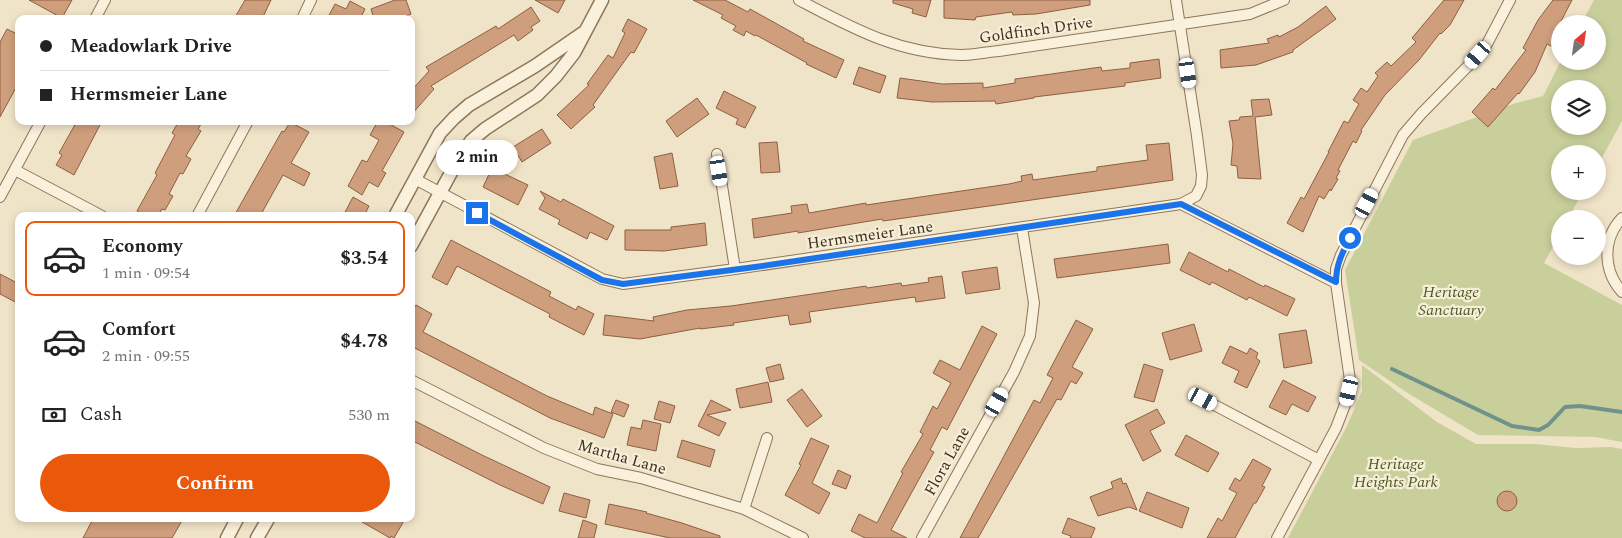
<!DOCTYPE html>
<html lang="en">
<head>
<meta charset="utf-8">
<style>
	body { margin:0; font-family:Spectral,serif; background:#f2f2f2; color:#222; height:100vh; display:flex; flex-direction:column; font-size:19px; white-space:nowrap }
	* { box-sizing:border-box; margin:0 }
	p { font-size:16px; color:#767676 }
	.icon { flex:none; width:28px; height:28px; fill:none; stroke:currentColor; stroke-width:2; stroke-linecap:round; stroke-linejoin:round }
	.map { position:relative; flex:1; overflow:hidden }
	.drawer { position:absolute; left:15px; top:212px; width:400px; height:310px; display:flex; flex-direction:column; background:#fff; border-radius:10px; box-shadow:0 2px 8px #0003 }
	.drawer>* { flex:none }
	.hud { position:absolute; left:15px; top:15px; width:400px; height:110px; border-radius:10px; box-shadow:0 2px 8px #0003; display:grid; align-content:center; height:110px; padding:0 25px; background:#fff }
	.needle { width:32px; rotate:29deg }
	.controls { position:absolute; left:1551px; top:15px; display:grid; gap:10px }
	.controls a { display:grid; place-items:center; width:55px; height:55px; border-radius:50%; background:#fff; box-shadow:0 2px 8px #0003; font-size:25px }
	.end { position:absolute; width:22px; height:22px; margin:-11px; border:6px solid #1a73e8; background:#fff; box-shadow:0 0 0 2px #fff }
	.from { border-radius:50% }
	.bubble { position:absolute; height:35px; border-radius:18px; background:#fff; box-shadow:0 2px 8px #0003; font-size:16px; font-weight:700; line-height:35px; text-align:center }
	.car { position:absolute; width:15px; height:30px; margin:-15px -8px; border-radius:6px; box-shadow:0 0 4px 1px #0007; background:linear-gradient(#fff 24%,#345 0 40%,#fff 0 76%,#345 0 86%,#fff 0) }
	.hud b { display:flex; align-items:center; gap:18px; height:48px; font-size:19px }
	.hud b+b { border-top:1px solid #e0e0e0 }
	.hud i { width:12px; height:12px; background:#222 }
	ul { padding:9px 0 0; list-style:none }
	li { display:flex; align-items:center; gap:15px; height:75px; margin:0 10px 8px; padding:0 15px; border:2px solid transparent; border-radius:10px }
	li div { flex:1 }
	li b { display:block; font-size:19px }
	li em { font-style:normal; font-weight:700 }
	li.selected { border-color:#ea580c }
	li>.icon { width:45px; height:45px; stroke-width:1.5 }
	.pay { display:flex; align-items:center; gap:12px; height:55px; padding:0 25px; font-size:19px }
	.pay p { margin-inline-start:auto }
	.button { display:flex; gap:10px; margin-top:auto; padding:10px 25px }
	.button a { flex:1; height:58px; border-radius:30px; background:#ea580c; color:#fff; font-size:20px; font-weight:700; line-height:58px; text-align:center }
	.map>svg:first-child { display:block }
	.green { fill:#c9cf9b; fill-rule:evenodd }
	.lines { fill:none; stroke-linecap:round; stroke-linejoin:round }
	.stream { stroke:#6f938a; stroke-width:4 }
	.building { fill:#cf9f7d; stroke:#8d5f41 }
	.minor-casing { stroke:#8d765c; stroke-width:12 }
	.tertiary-casing { stroke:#8d765c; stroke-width:15 }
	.minor { stroke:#faf1dc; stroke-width:10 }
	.tertiary { stroke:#faf1dc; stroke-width:12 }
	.route { stroke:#1a73e8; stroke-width:6 }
	.labels { text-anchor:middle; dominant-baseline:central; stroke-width:4.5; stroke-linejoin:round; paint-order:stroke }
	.street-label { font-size:16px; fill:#3d2e20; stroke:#f7eed8 }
	.park-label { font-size:16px; font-style:italic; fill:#4d5a26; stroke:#f7eed8 }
</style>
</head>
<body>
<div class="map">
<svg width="1622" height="538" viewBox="0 0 1622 538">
	<rect width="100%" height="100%" fill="#f0e4c8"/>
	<path class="green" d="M1594 0H1622V121L1598 165V154H1560V191H1583L1568 219H1560V234L1544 263 1622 305V442L1595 437 1478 435 1409 394 1359 360 1345 270 1413 140 1516 103 1543 96 1561 61H1598V24H1581ZM1560 89H1598V126H1560Z
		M1362 365 1437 422 1476 444H1536L1576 448 1611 447 1622 449V538H1288L1347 426 1362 391Z"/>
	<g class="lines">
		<path class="stream" d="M1392 369 1512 426 1539 430 1548 425 1565 407 1580 406 1622 412"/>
	</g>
	<path class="building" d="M29 0H72L62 18Z
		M245 0H271L262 19H234Z
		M395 0H406L411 14 398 19H374L371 9Z
		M535 0H565L558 13Z
		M693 0H725L748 12 750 9 804 39 803 41 844 60 836 78 806 64 807 63 756 35 755 36 746 31 744 36 733 30 736 26 721 18 723 15Z
		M893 0H931L926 17 912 13 913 9 893 3Z
		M944 0H1090V5L1036 14 1013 15 1012 12 976 17 975 20 944 18Z
		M1444 0H1464L1450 25 1441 34 1440 33 1419 60 1385 95 1361 130 1362 131 1356 143 1353 141 1338 170 1340 171 1336 178 1338 179 1331 191 1330 189 1324 199 1319 196 1303 232 1287 223 1301 197 1304 199 1329 152H1328L1344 121 1348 123 1359 104 1353 100 1361 88 1367 92 1378 76 1375 73 1387 62 1391 66 1416 42 1412 38Z
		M1553 0H1572L1556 31 1560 33V36L1555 48 1547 44 1535 72 1519 94 1518 93 1488 127 1472 112 1493 88 1495 90 1526 50 1523 48 1538 20Z
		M350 1 365 9 361 17 364 19H327L335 4 346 9Z
		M1326 6 1336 19 1293 50V52L1256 65 1221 68 1220 50 1269 43 1267 39 1278 35 1279 37 1298 27Z
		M531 7 540 21 531 27 533 30 518 41 514 35 431 86 434 89 411 115V91L429 71 426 67 496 26 498 29Z
		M628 19 647 29 634 53 631 52 593 105 595 107 571 129 557 115 589 85 587 84 608 55 613 58 625 33 622 31Z
		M7 29 19 35V82L0 117V42Z
		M1159 59 1161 78 1125 83V86L1034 97V98L996 104 995 101 932 102 897 98 900 78 942 84 983 83V88L1015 83V79L1030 77 1101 67 1102 71 1130 68V63Z
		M859 67 886 76 880 93 853 84Z
		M724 91 756 107 745 128 736 124 738 119 716 108Z
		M697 98 709 114 677 137 666 121Z
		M1269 99 1272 115 1255 117 1261 179 1238 178 1237 166 1231 165 1233 144 1229 121 1239 120 1240 117 1253 116 1251 100Z
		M77 121H102L74 175 56 165 62 155 59 153Z
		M179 121H203L198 129 201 131 186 156 191 159 183 174 180 173 169 194 173 196 165 210 162 209 158 216H146L137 211 157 175 155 173 175 135 172 133Z
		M378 121H384L404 132 382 171 386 173 378 187 369 182 362 195 348 186 362 160 367 162 379 140 370 135Z
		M290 122 309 132 291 163 310 173 304 186 283 175 260 216H234L282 131 284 132Z
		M542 129 551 143 522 162 513 147Z
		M777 142 780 172 761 173 759 143Z
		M1169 143 1173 180 883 221 882 219 798 233V231L754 238 752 219 792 213 791 206 807 204 809 213 866 203V205L1009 184 1022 181 1021 176 1032 174 1033 180 1097 171V167L1148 160 1146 145Z
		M672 153 678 186 660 189 654 157Z
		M492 168 528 185 518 205 483 187Z
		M540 191 561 202 563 199 614 226 607 240 590 232 587 239 558 224 560 220 539 209 545 198Z
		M353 197 369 206 364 216H343Z
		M705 223 707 245 664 251 625 250V230H671V227Z
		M451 240 551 292 549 296 576 310 578 306 594 314 584 335 549 317 550 314 457 266 447 285 432 277Z
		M1168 244 1170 263 1057 278 1054 259Z
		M1189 252 1228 272 1229 269 1264 287 1265 285 1295 299 1287 316 1249 297 1247 300 1212 282 1210 285 1180 270Z
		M997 267 1000 289 966 294 962 272Z
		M0 274 19 284V304L0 294Z
		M942 276 945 298 916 302 915 297 809 312 811 322 790 325 788 315 733 323 734 325 700 329V328L640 339 603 335 605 315 654 321 653 317 687 310 731 306 866 286 867 288 901 283 902 286 929 282 928 278Z
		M416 305 432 314 423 332 547 396 593 415 595 407 613 414 604 438 550 418 411 346V314Z
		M1076 320 1093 329 1072 367 1083 373 1076 384 1071 381 1061 400 1057 399 978 538H960L1034 400 1040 403 1053 378 1047 375Z
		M1194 324 1202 351 1170 360 1162 333Z
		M982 326 997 334 947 430 942 427 930 450 934 452 891 530 907 538H865L851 531 859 514 877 523 903 473 901 472 923 434 920 432 933 406 937 409 951 383 933 373 940 360 960 370Z
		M1306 330 1312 363 1284 368 1279 334Z
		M1230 346 1247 354 1250 348 1258 353 1256 358 1260 361 1247 388 1234 382 1239 371 1222 363Z
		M780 364 784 379 770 382 766 368Z
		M1144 364 1163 370 1154 402 1134 397Z
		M1283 380 1316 397 1308 412 1292 404 1286 415 1269 407Z
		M768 382 772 402 740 408 736 389Z
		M802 389 822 416 807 427 787 400Z
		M616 400 629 405 624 417 611 412Z
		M711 400 731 410 707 415 726 423 719 436 698 426Z
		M659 401 675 406 670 423 654 419Z
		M1157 409 1165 423 1150 431 1161 451 1143 461 1125 425Z
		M411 419 482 455 550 487 543 504 500 485 411 440Z
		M643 420 661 424 656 451 627 445 631 427 641 429Z
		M1186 435 1219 453 1208 472 1175 455Z
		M811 438 829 446 812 483 830 493 819 514 785 495 801 465 799 464Z
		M682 440 715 450 710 467 677 457Z
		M1253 459 1271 469 1262 486 1265 487 1256 503H1254L1235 538H1207L1218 518 1222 521 1237 493 1229 489 1235 478 1240 481Z
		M838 470 851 476 846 489 832 484Z
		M1121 478 1123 484 1126 483 1137 510 1129 507 1098 516 1090 497 1113 488 1111 482Z
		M1497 501a10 10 0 1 1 20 0a10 10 0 1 1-20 0Z
		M1147 492 1189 508 1182 528 1139 511Z
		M564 493 590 500 586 518 559 511Z
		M609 504 647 512 646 513 682 523 720 536V538H670L605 524Z
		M1068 518 1095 528 1091 538H1070L1071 536 1062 533Z
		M93 519H183L172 538H83Z
		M357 519H405L394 538 391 536 390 538Z
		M583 520 597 525 594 538H578Z"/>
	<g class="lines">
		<g class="minor-casing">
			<path id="minor" d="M799 0C852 28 899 54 961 55 973 55 987 52 999 51L1250 14 1284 0
				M1176 0 1197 136 1202 175 1201 186 1196 196 1181 204
				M95 19 105 0
				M302 19 311 0
				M717 154 735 269
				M15 170 102 216
				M415 179 602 279 623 284 735 269 1181 204 1336 283
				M0 197 41 121
				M197 216 248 121
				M1622 218C1602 239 1603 271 1622 292
				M411 380 544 448 597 469 641 478 744 509 803 538
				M1203 399 1319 460
				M744 509 767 438
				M922 538 1014 372 1030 336 1034 303 1022 228
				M1277 538 1336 428 1346 402 1350 380 1336 283V269L1341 255 1403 135 1421 114 1468 66 1487 44 1510 0"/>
		</g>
		<g class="tertiary-casing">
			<path id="tertiary" d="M395 216 440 133 454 118 469 105 535 66 583 33
				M411 246 453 169 471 141 485 129 537 95 556 76 574 53 602 0
				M227 538 237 519
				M257 538 268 519"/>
		</g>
		<use href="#minor" class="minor"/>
		<use href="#tertiary" class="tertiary"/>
	</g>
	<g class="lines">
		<path class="route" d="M477 213 602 280 623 284 755 267 1181 204 1336 282C1336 265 1342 253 1350 238"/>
	</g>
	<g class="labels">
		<g class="street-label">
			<text transform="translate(1036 30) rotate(-8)">Goldfinch Drive</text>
			<text transform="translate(870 235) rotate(-8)">Hermsmeier Lane</text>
			<text transform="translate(622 457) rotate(16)">Martha Lane</text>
			<text transform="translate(947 461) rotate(-61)">Flora Lane</text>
		</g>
		<g class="park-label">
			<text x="1451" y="292">Heritage<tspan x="1451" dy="18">Sanctuary</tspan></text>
			<text x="1396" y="464">Heritage<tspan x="1396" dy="18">Heights Park</tspan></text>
		</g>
	</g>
</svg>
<div class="controls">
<a><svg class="needle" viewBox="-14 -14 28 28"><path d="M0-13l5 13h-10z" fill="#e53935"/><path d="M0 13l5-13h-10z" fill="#767676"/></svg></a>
<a><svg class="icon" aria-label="layers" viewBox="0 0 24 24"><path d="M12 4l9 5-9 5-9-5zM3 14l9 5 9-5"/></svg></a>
<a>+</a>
<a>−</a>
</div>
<i class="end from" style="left:1350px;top:238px"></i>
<i class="end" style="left:477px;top:213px"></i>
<div class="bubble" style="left:436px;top:140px;width:82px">2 min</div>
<i class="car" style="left:1478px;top:55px;rotate:221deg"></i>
<i class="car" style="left:1188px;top:73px;rotate:172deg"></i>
<i class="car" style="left:719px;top:171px;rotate:171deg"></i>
<i class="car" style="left:1367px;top:203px;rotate:28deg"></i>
<i class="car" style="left:1349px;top:391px;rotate:193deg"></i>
<i class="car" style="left:1203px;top:399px;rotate:118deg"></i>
<i class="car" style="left:997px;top:402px;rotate:29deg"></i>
<div class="hud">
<b><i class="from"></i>Meadowlark Drive</b>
<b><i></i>Hermsmeier Lane</b>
</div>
<section class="drawer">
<ul>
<li class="selected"><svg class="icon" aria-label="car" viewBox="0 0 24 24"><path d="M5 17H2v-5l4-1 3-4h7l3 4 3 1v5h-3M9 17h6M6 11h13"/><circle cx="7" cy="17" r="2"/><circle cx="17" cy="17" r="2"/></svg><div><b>Economy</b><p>1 min · 09:54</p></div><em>$3.54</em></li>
<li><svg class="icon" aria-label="car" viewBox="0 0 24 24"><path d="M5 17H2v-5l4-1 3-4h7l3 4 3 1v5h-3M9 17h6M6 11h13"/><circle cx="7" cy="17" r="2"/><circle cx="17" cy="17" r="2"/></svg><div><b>Comfort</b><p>2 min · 09:55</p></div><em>$4.78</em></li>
</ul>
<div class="pay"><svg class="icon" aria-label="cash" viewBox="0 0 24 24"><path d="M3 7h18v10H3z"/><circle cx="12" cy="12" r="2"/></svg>Cash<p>530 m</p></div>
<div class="button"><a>Confirm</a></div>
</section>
</div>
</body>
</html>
